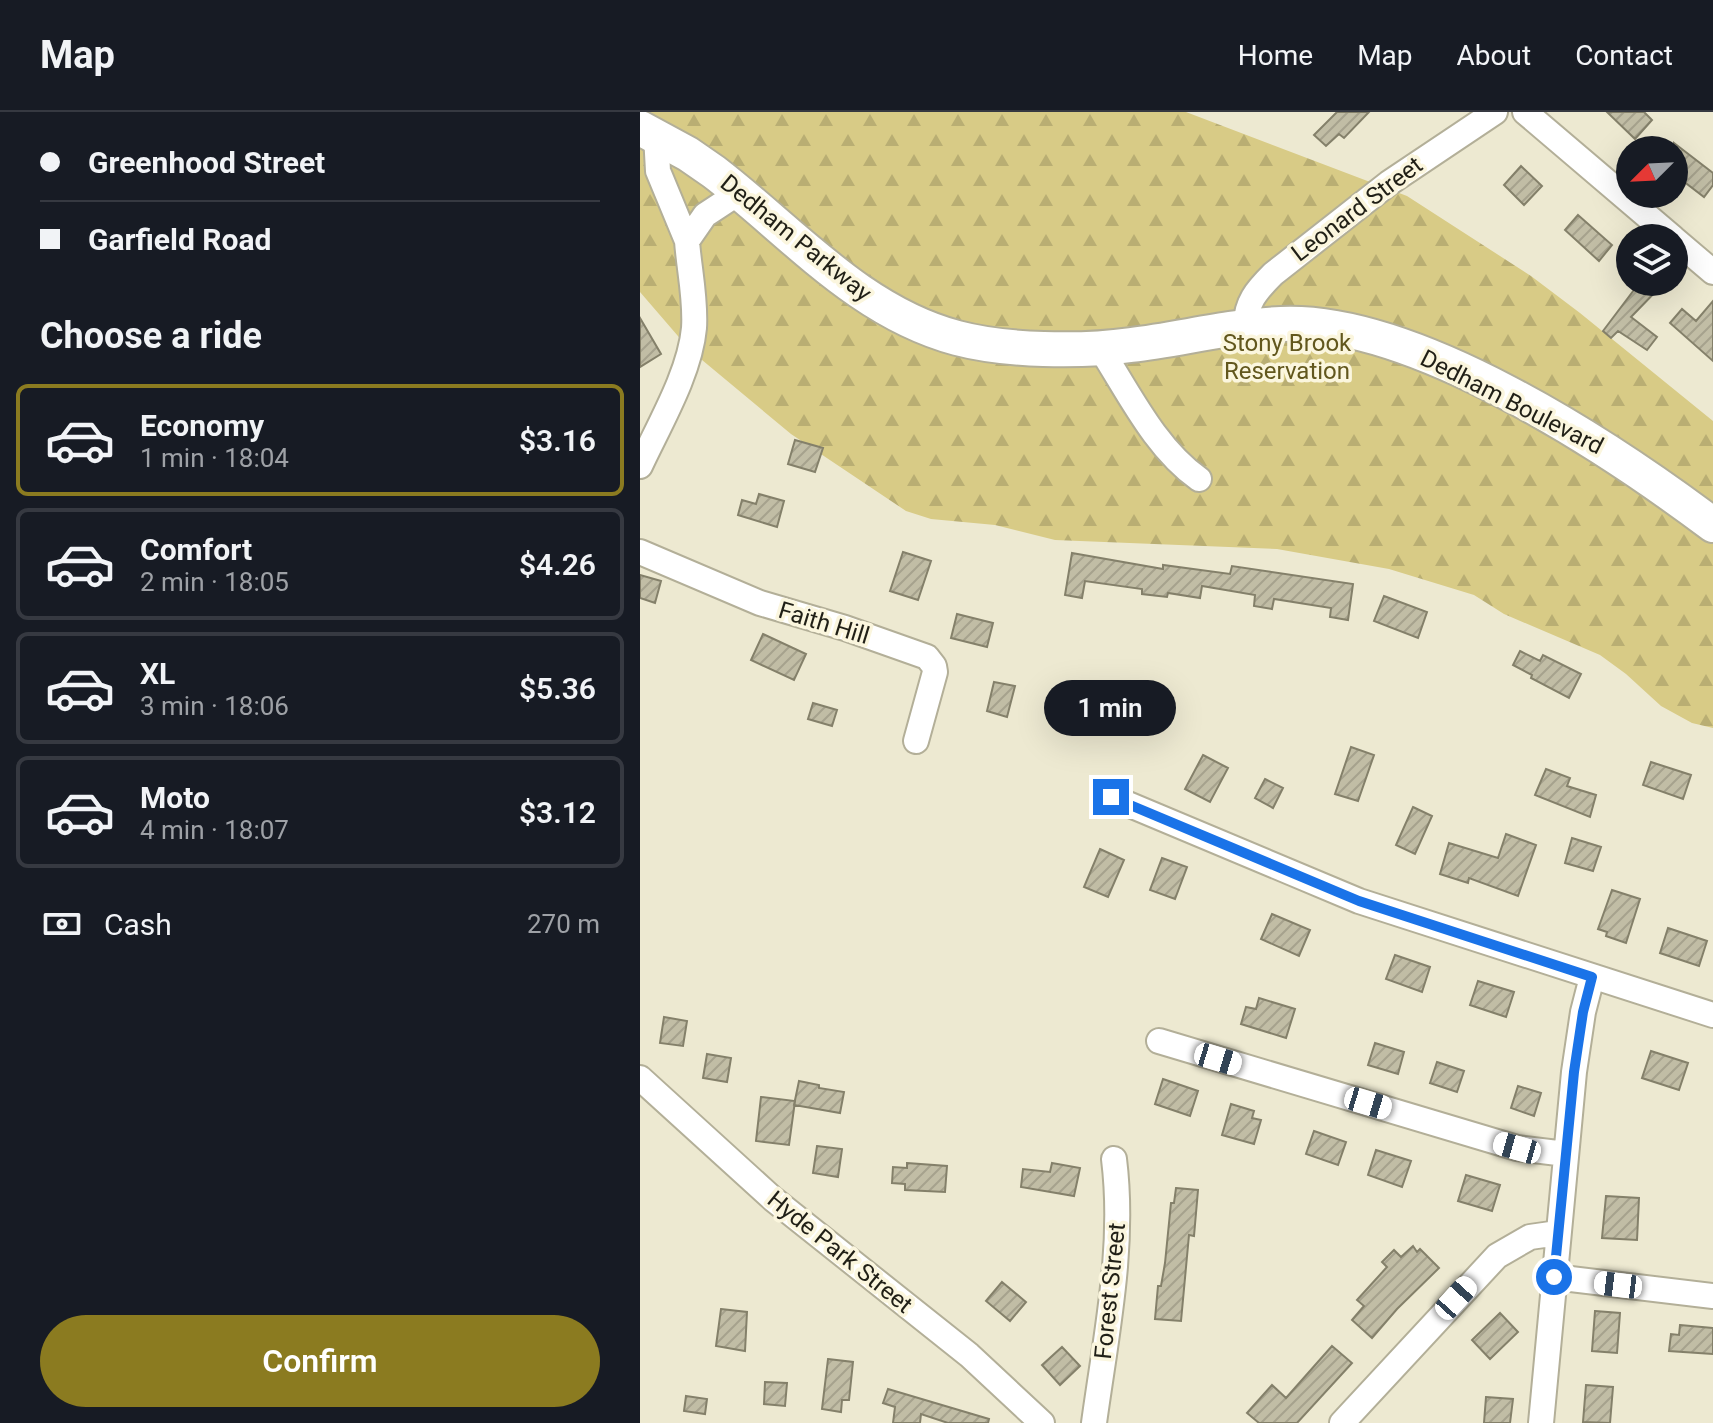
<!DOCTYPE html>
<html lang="en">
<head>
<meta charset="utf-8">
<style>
	body { margin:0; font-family:Roboto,sans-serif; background:#242831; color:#f1f3f6; height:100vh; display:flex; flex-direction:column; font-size:30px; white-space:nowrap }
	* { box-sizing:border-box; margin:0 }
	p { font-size:26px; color:#9ea1a6 }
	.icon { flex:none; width:44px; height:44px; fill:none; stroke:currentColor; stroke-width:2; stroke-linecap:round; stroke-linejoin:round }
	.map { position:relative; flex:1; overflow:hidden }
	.panel { display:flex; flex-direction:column; background:#171b24; width:640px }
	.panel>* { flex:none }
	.top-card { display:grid; align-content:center; height:176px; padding:0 40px; background:#171b24 }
	.needle { width:52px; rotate:246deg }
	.tools { position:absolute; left:976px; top:24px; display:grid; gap:16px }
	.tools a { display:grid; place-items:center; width:72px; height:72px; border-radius:50%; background:#171b24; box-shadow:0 8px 32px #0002; font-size:40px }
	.end { position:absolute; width:36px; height:36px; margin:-18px; border:10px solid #1a73e8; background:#fff; box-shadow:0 0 0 4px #fff }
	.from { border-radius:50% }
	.bubble { position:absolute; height:56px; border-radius:28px; background:#171b24; box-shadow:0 8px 32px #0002; font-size:26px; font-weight:600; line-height:56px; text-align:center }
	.car { position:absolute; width:24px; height:48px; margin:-24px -12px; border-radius:10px; box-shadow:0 0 6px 2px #0007; background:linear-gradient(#fff 24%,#345 0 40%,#fff 0 76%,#345 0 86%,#fff 0) }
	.top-card b { display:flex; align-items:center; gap:28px; height:76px; font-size:30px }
	.top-card b+b { border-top:2px solid #363941 }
	.top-card i { width:20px; height:20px; background:#f1f3f6 }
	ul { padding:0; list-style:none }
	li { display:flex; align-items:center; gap:24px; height:112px; margin:0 16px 12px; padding:0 24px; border:4px solid #363941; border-radius:12px }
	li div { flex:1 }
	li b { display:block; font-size:30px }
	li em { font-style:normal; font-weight:600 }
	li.current { border-color:#8b7b20 }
	li>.icon { width:72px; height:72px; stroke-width:1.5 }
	h2 { padding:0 40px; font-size:36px; line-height:96px }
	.pay { display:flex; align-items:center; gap:20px; height:88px; padding:0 40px; font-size:30px }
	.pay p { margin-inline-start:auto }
	.cta { display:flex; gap:16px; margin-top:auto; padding:16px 40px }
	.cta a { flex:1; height:92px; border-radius:48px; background:#8b7b20; color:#fff; font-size:32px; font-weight:600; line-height:92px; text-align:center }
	header { display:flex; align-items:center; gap:48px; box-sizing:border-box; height:112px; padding:0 40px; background:#171b24; border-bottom:2px solid #363941 }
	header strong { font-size:38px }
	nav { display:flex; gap:44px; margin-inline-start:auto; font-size:28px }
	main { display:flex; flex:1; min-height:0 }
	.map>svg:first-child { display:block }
	.forest { fill:url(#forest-firs) }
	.building { fill:url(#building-hatch); stroke:#84806a; stroke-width:2 }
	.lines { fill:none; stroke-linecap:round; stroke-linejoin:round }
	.street-casing { stroke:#b3af98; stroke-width:28 }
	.secondary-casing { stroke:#b3af98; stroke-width:38 }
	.street { stroke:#fff; stroke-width:24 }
	.secondary { stroke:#fff; stroke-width:34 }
	.route { stroke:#1a73e8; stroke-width:10 }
	.labels { text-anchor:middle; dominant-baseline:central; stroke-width:7; stroke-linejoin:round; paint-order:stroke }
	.street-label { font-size:24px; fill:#201f16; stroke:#fbf6de }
	.park-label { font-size:24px; fill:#62571d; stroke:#fbf6de }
</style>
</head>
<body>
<header>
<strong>Map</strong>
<nav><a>Home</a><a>Map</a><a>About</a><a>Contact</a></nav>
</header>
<main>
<section class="panel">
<div class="top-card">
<b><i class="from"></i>Greenhood Street</b>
<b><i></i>Garfield Road</b>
</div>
<h2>Choose a ride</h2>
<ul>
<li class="current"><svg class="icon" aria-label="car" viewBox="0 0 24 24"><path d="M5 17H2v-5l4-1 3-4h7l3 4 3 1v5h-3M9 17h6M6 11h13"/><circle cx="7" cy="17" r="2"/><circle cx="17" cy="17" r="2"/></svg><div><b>Economy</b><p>1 min · 18:04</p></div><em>$3.16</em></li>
<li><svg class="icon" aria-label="car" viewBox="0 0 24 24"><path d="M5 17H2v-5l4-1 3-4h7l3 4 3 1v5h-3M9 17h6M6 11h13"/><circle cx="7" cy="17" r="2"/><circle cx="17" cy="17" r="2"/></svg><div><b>Comfort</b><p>2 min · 18:05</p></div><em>$4.26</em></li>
<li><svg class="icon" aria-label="car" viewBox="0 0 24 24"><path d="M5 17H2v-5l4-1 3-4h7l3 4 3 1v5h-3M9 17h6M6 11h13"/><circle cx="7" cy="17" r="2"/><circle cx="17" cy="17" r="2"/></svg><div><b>XL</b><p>3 min · 18:06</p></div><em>$5.36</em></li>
<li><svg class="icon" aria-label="car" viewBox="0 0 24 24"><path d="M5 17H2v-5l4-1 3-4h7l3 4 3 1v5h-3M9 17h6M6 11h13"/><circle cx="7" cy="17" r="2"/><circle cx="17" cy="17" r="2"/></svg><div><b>Moto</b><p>4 min · 18:07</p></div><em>$3.12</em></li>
</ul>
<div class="pay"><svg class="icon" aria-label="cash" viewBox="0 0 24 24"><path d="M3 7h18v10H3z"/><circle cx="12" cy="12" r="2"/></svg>Cash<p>270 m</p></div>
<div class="cta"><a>Confirm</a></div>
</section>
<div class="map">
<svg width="1073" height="1311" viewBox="0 0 1073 1311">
	<defs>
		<pattern id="forest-firs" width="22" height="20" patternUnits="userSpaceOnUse" patternTransform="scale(2)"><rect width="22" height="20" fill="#d8cb86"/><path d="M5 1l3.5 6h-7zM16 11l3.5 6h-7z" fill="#b9ae73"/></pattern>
		<pattern id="building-hatch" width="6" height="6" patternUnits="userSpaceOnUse" patternTransform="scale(2)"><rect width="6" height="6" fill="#c1bda5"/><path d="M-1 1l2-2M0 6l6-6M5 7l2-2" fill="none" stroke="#a6a28d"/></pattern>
	</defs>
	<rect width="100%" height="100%" fill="#ede9d1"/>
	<path class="forest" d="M0 0H546L767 84 891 164 940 201 1073 309V616L1052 611 1021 594 986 562 960 543 864 502 834 483 749 457 637 437 415 428 355 413 291 407 266 399 151 322 50 238 0 180Z"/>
	<path class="building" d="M697 0H729L704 26 699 22 686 34 674 23Z
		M967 0H1004L1012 8 995 27Z
		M1034 31 1073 61V73L1064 85 1034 62Z
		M881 54 902 74 884 93 864 73Z
		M938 103 972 133 959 149 925 118Z
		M1000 170H1025L991 205 1017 225 1007 238 978 219 971 226 963 219Z
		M1073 189V249L1030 211 1042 197 1056 209Z
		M0 206 21 242 0 255Z
		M155 328 183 336 175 360 148 352Z
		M119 382 144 389 137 415 98 403 102 388 116 392Z
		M263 440 291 449 278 488 250 479Z
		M432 441 523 457V453L590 462 592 454 713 472 708 508 690 505 691 496 634 487 632 497 614 494 615 483 562 474 560 486 528 481 527 485 502 482V477L445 469 442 486 425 483Z
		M0 463 21 469 15 491 0 486Z
		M744 484 787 500 778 526 734 509Z
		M317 502 353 511 347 535 311 526Z
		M123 522 166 542 154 568 111 548Z
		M880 539 900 549 903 543 941 562 929 586 891 566 892 563 873 553Z
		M354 570 375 574 367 605 347 599Z
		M461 575 489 580 483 617 455 612Z
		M173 591 197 598 192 614 168 607Z
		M711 635 734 643 718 689 695 682Z
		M563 643 588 656 570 690 545 677Z
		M1011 650 1051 663 1043 687 1003 673Z
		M906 657 930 666 927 674 956 683 950 705 895 683Z
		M625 667 643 676 633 696 615 686Z
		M773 695 792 704 775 742 756 733Z
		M866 722 896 733 878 784 829 766 828 771 800 762 809 731 858 746Z
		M932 726 961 735 953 759 925 751Z
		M460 737 484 748 468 785 444 775Z
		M522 746 547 755 535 787 510 778Z
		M972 778 1000 787 986 831 966 824 967 820 958 817Z
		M632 802 670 818 659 844 621 827Z
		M1028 816 1067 829 1059 854 1020 841Z
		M755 843 790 855 782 880 746 867Z
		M838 869 874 880 866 905 830 893Z
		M619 886 655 897 646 926 601 912 606 895 616 897Z
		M24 905 47 909 43 934 20 931Z
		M735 931 764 940 758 962 728 953Z
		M1011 939 1048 951 1039 978 1002 966Z
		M67 942 91 946 87 970 63 966Z
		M797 950 824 959 817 980 790 971Z
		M523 967 558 979 550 1004 515 992Z
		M159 969 179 973V976L204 980 200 1001 154 993Z
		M878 974 901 981 894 1004 871 996Z
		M121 985 155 989 149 1033 116 1029Z
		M591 992 614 999 612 1006 621 1008 614 1032 582 1023Z
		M674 1019 706 1030 698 1053 666 1042Z
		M177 1034 202 1037 198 1065 173 1061Z
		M736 1038 771 1049 762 1075 728 1063Z
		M267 1051 307 1054 305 1080 265 1078V1072L252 1071 253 1055 267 1056Z
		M412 1051 440 1056 434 1084 381 1075 383 1057 410 1060Z
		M826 1063 860 1073 852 1099 818 1089Z
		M536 1076 558 1078 554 1124 549 1123 541 1209 515 1207 518 1174H521L525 1151 531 1091H534Z
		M966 1084 999 1086 997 1128 962 1126Z
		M773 1134 777 1140 780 1137 799 1156 757 1197 732 1226 712 1208 724 1194 717 1188 747 1155 742 1150 754 1138 761 1145Z
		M362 1170 386 1190 370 1209 346 1189Z
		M81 1197 107 1200 105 1239 76 1234Z
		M955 1199 980 1201 977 1241 952 1239Z
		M860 1201 878 1220 850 1247 832 1228Z
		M1040 1213 1073 1216V1242L1029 1239 1031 1222 1039 1223Z
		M692 1234 712 1251 657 1311H619L607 1301 632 1273 646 1286Z
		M422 1235 440 1254 420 1273 402 1253Z
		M188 1247 213 1250 209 1288H202L201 1300 182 1297Z
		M125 1270 147 1271 145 1294 124 1292Z
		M946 1273 973 1275 970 1311 943 1310Z
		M248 1277 349 1307 348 1311H308L281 1302 280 1311H253L255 1295 243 1291Z
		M46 1284 67 1287 65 1302 44 1299Z
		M846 1285 873 1287 870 1311H844Z"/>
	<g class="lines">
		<g class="street-casing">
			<path id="street" d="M885 0 1033 126
				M16 23 18 59 47 129 65 103 100 80
				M1034 127 1073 160
				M606 215C605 191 617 178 633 162L749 71 855 0
				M460 236C489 281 515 336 559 367
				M0 354C19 313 50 261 54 216 56 187 49 157 47 129
				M0 440 120 491 205 516 287 545 294 554 295 560 276 629
				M471 685 719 789 1073 903
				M519 929 877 1036 926 1042
				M0 966 133 1087 329 1243 402 1311
				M914 1165 1073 1184
				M454 1311C466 1223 485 1135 474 1047
				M702 1311 857 1144 890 1125 918 1121
				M901 1311 934 960 943 900 952 865"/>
		</g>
		<g class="secondary-casing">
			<path id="secondary" d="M0 16 48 42 74 60C151 119 219 200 317 226 366 239 441 240 491 233 541 227 590 214 641 212 774 206 969 335 1073 413"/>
		</g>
		<use href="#street" class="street"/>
		<use href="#secondary" class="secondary"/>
	</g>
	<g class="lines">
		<path class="route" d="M471 685 719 789 952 865 943 900 934 960 914 1165"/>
	</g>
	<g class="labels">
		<g class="street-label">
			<text transform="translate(717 97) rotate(-37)">Leonard Street</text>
			<text transform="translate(156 126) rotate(39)">Dedham Parkway</text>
			<text transform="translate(872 290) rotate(27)">Dedham Boulevard</text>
			<text transform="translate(184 511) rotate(17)">Faith Hill</text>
			<text transform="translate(200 1140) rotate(39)">Hyde Park Street</text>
			<text transform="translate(470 1179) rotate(-84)">Forest Street</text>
		</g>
		<g class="park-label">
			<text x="647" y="231">Stony Brook<tspan x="647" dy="28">Reservation</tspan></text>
		</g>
	</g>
</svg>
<div class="tools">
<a><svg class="needle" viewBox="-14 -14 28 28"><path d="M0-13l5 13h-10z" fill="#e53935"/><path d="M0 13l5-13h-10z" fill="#9ea1a6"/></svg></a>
<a><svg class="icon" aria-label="layers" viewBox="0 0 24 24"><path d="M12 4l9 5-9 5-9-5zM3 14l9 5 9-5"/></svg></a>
</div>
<i class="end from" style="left:914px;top:1165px"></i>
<i class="end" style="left:471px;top:685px"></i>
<div class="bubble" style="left:404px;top:568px;width:132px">1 min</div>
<i class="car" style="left:578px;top:947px;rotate:107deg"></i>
<i class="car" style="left:728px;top:991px;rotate:107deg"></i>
<i class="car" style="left:877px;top:1036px;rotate:286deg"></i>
<i class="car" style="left:978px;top:1173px;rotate:277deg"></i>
<i class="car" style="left:816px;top:1186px;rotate:42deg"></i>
</div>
</main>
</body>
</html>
